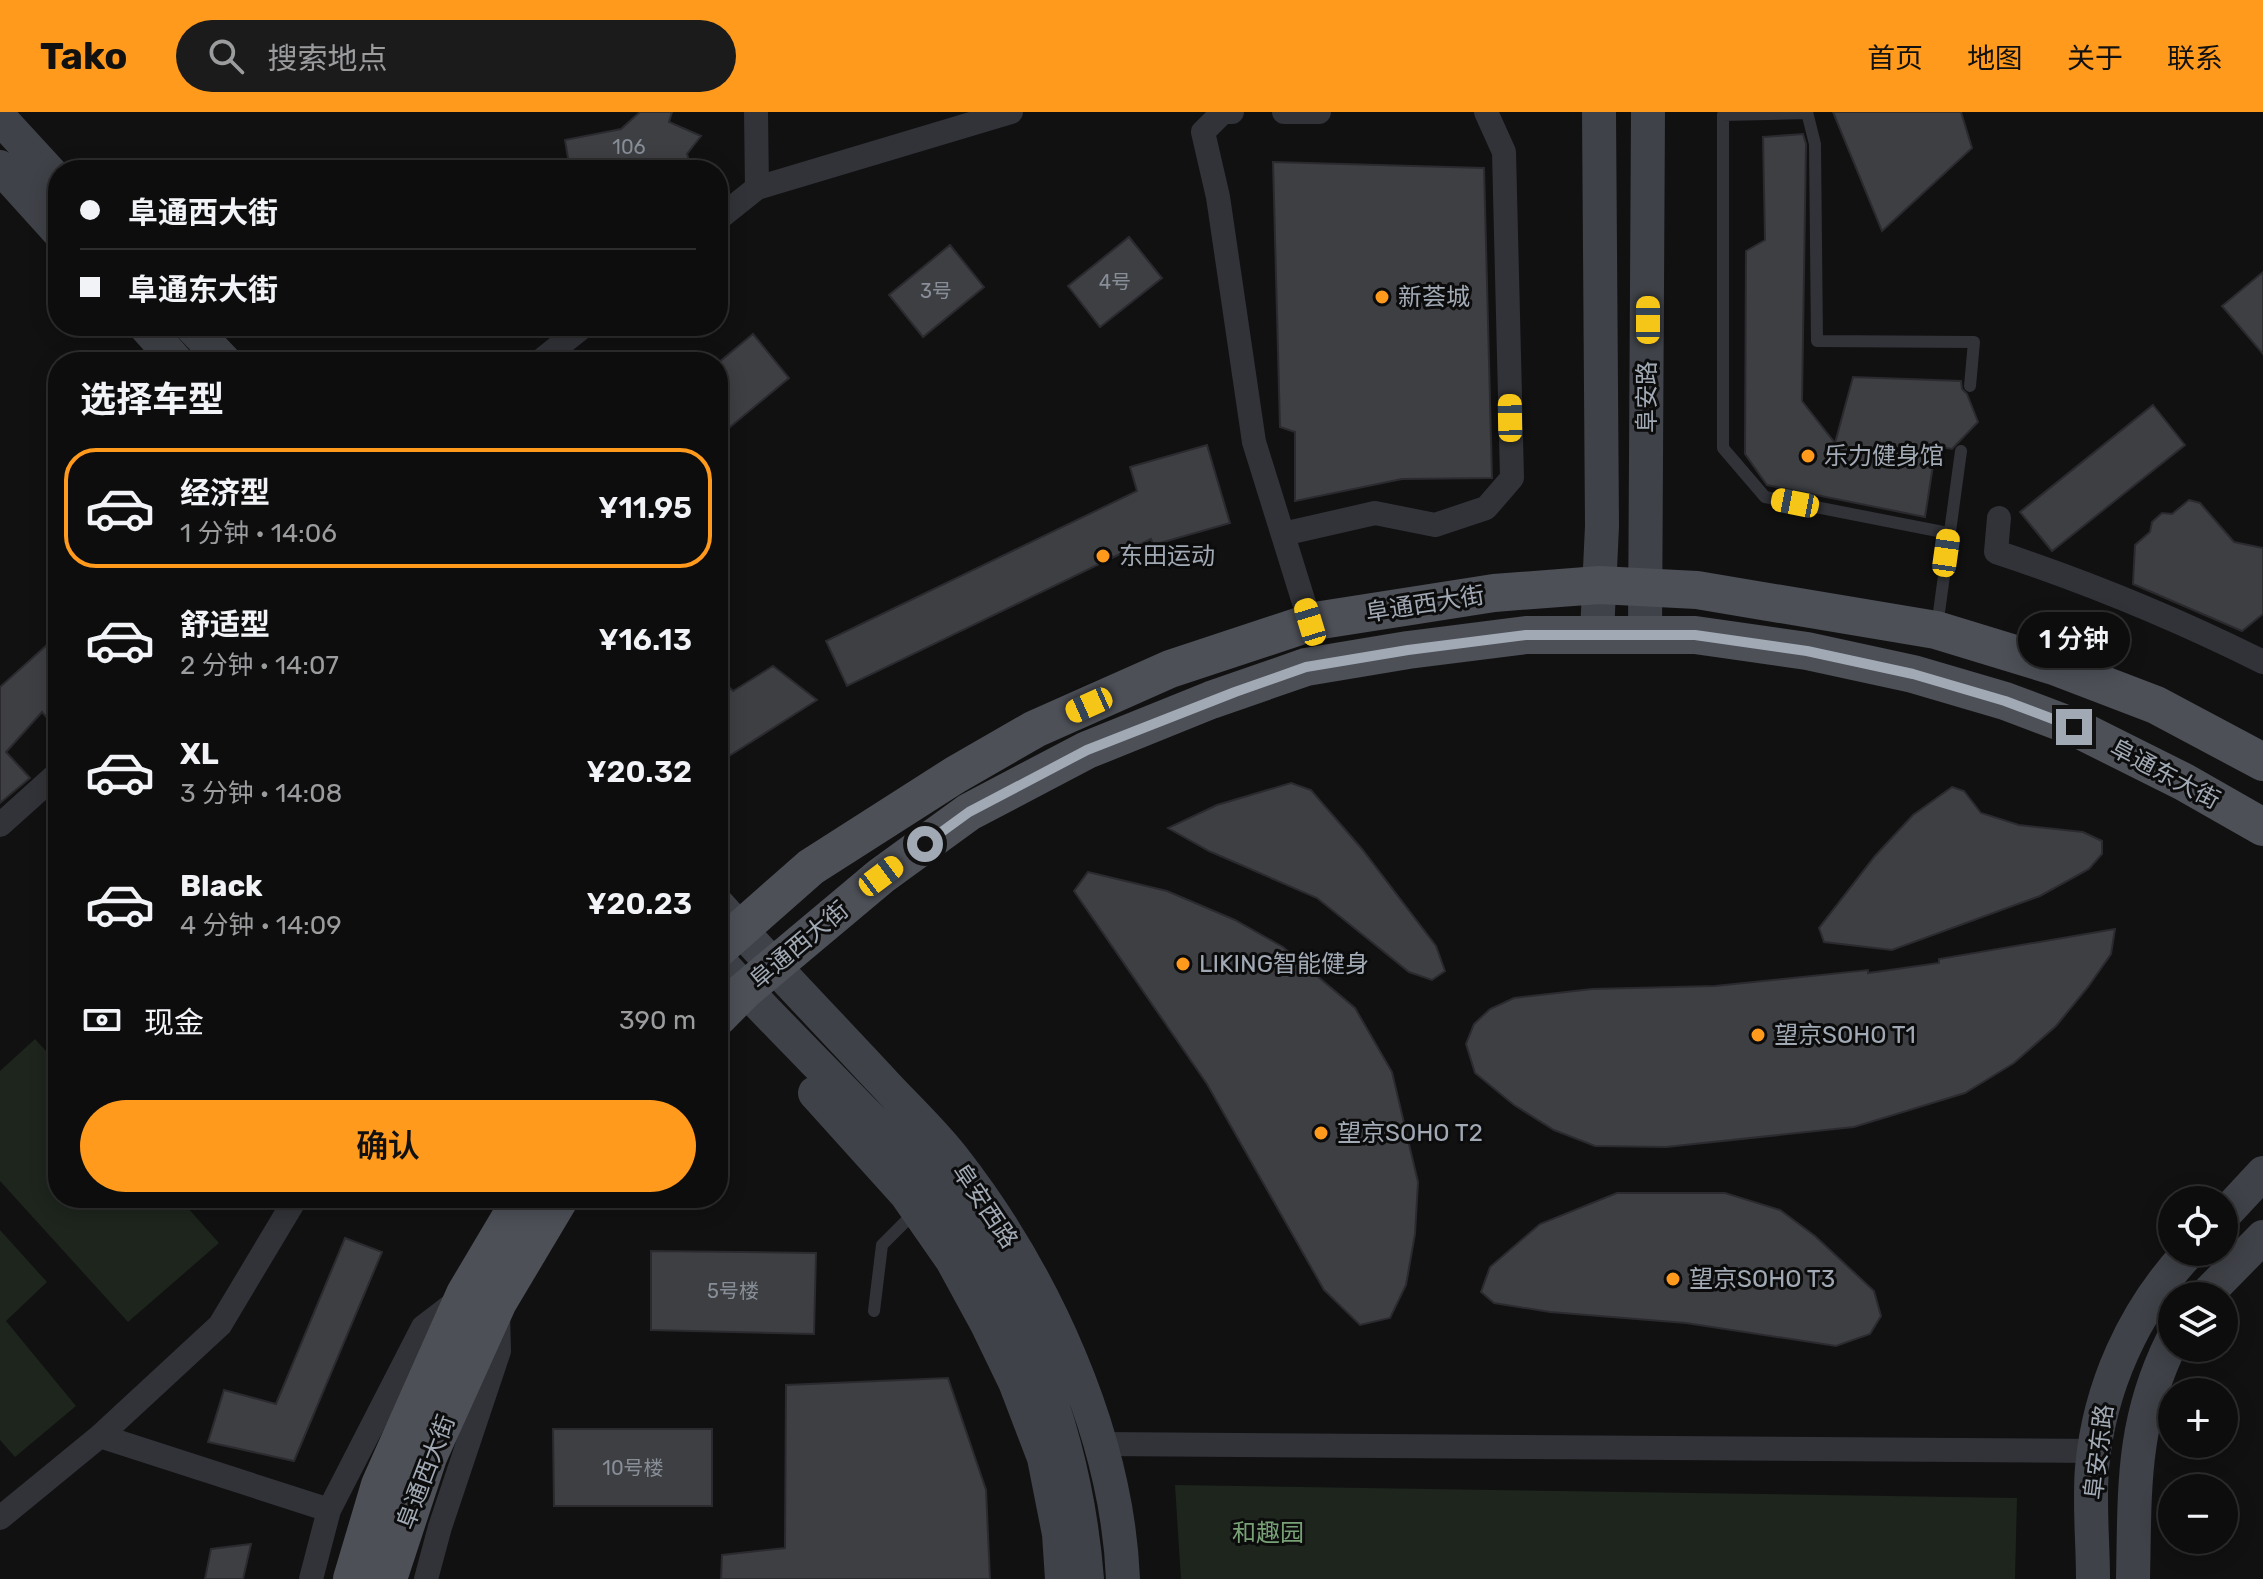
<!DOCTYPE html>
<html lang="zh">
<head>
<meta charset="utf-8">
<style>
	body { margin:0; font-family:Rubik,"Noto Sans SC",sans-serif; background:#1b1b1c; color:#f1f3f6; height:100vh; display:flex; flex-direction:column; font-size:30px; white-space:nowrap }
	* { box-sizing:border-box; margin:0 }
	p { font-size:26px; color:#9a9c9e }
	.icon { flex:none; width:44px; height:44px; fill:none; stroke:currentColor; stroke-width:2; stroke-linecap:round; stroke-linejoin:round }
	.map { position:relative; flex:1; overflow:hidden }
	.details { position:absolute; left:48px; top:240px; width:680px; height:856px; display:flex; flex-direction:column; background:#0d0d0e; border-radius:32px; box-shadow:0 4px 20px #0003,0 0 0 2px #2d2d2e }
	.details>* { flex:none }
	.hud { position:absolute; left:48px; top:48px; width:680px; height:176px; border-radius:32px; box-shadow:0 4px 20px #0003,0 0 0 2px #2d2d2e; display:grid; align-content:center; height:176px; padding:0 32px; background:#0d0d0e }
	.fabs { position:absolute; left:2158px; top:1074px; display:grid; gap:16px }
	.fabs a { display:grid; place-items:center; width:80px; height:80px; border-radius:50%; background:#0d0d0e; box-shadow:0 4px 20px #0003,0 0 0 2px #2d2d2e; font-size:40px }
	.end { position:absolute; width:36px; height:36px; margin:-18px; border:10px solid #a1a9b4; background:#111; box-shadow:0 0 0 4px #111 }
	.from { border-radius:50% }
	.bubble { position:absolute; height:56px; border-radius:28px; background:#0d0d0e; box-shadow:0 4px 20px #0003,0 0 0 2px #2d2d2e; font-size:26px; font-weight:600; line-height:56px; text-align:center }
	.car { position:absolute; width:24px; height:48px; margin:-24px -12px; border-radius:10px; box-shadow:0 0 6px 2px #0007; background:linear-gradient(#f5c518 24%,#345 0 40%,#f5c518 0 76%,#345 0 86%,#f5c518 0) }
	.hud b { display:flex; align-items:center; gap:28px; height:76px; font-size:30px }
	.hud b+b { border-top:2px solid #2d2d2e }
	.hud i { width:20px; height:20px; background:#f1f3f6 }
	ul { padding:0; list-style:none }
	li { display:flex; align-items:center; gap:24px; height:120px; margin:0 16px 12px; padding:0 16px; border:4px solid transparent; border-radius:32px }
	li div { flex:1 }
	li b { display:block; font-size:30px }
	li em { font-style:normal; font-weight:600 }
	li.selected { border-color:#ff9a1c }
	li>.icon { width:72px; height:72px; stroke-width:1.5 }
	h2 { padding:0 32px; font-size:36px; line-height:96px }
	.pay { display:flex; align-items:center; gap:20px; height:88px; padding:0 32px; font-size:30px }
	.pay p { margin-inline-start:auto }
	.button { display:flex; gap:16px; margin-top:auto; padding:16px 32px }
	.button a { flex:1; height:92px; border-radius:48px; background:#ff9a1c; color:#111; font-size:32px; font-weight:600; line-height:92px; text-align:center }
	header { display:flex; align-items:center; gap:48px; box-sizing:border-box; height:112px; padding:0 40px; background:#ff9a1c; color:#111 }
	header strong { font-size:38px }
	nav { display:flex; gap:44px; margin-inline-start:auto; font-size:28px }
	.search { width:560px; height:72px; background:#1b1b1c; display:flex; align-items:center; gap:20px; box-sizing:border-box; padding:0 28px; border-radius:44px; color:#9a9c9e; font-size:30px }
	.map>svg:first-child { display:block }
	.green { fill:#1d251d }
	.building { fill:#3d3f43; stroke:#2b2b2f; stroke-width:2 }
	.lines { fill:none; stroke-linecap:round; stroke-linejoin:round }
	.lane { stroke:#313338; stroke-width:12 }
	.street { stroke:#313338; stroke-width:24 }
	.secondary { stroke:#3f4248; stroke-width:34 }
	.primary { stroke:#4d5057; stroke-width:38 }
	.route { stroke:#a1a9b4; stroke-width:10 }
	.poi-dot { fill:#ff9a1c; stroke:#0c0c0d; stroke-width:3 }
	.labels { text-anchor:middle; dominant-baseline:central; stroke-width:6; stroke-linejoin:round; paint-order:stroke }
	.number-label { font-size:20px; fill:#888e98 }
	.poi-label { font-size:24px; fill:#a1a9b4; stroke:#0c0c0d; text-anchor:start }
	.street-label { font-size:24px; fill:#a1a9b4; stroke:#0c0c0d }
	.park-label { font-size:24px; fill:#78a176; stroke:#0c0c0d }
</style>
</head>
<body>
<header>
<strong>Tako</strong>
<div class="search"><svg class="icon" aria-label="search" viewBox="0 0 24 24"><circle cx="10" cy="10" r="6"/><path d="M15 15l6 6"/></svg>搜索地点</div>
<nav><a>首页</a><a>地图</a><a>关于</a><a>联系</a></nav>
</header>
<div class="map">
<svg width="2263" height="1467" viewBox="0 0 2263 1467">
	<rect width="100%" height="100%" fill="#111112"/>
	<path class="green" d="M35 927 58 952V1086H179L219 1131 128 1210 0 1069V959Z
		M0 1118 47 1170 6 1209 76 1294 15 1345 0 1328Z
		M1175 1373 2017 1386 2015 1467H1181Z"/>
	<path class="building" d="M640 0H672L669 10 701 24 687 42 692 58H602L601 54 570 58 565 28 621 17Z
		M1833 0H1961L1972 36 1882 119Z
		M1803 22 1806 32 1802 289 1835 331 1853 265 1961 269 1962 277 1967 282 1978 310 1952 337 1936 334 1925 405 1767 373 1745 342 1746 139 1765 128 1763 25Z
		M1273 50 1484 56 1492 366 1402 367 1295 389V320L1280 315Z
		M1129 125 1162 166 1100 215 1068 174Z
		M950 133 984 175 923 225 889 183Z
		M2263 160V242L2222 194Z
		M753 222 789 266 718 325V251Z
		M2153 293 2185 333 2052 439 2020 400Z
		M1207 333 1230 411 1153 433 1151 427 847 574 826 529 1137 379 1130 355Z
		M2189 388 2200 391 2234 430 2263 436V502L2242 519 2133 472 2135 433 2150 420 2152 410 2162 401 2172 402Z
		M58 523V618L42 600 6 640 30 666 0 691V575Z
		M773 554 817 588 726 646 718 637V564L733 579Z
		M1291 671 1311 678 1362 737 1436 834 1445 859 1432 868 1409 860 1317 786 1209 739 1168 716 1217 693Z
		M1952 675 1964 679 1981 701 2019 713 2083 720 2102 729V742L2089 757 2040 784 1892 838 1824 830 1819 816 1875 744 1913 703Z
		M1088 760 1167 779 1235 808 1283 835 1355 896 1392 960 1418 1070 1415 1122 1406 1173 1390 1206 1360 1213 1324 1178 1207 972 1074 779Z
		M2115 817 2111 842 2088 875 2056 914 2014 951 1965 981 1854 1015 1666 1035 1595 1034 1554 1018 1514 993 1475 961 1466 932 1474 912 1490 897 1514 886 1592 877 1715 874 1868 858V861L1939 851V847Z
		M1617 1081H1725L1780 1098 1815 1124 1874 1179 1881 1204 1870 1222 1836 1234 1686 1211 1550 1200 1494 1191 1481 1180 1490 1155 1540 1112Z
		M345 1126 382 1140 294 1349 208 1330 224 1278 276 1292Z
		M651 1139 816 1141 814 1222 651 1218Z
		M948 1266 986 1378 990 1467H721L722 1443 785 1436 786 1273Z
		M553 1317H712V1394H554Z
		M251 1432 243 1467H205L211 1437Z"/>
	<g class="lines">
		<path class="lane" d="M1807 0 1815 32 1817 229 1974 230 1970 274
			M1807 1 1723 3V336L1765 385 1948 421
			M1937 515 1961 339
			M874 1199 882 1133 915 1100"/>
		<path class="street" d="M1232 0H1223L1203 20 1218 85 1254 330 1310 510
			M1284 0H1319
			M757 76 1011 0
			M718 107 757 76 756 0
			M539 250 584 214
			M1999 406 1996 440C2090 471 2175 506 2263 550
			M1283 422 1375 401 1435 413 1486 396 1512 366 1504 40 1486 0
			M0 713 58 661
			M100 1324 329 1398
			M1100 1332 2095 1339
			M0 1406 100 1324 220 1213 296 1086
			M311 1467 329 1398 423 1215 457 1189
			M426 1467 440 1415 499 1239 498 1201"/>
		<path class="secondary" d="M0 6 58 69
			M0 55 58 119
			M145 214 177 250
			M191 214 225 250
			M1597 521 1602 414 1599 0
			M1645 522 1648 0
			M718 793C772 853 828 911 883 970 906 995 932 1019 953 1046 1043 1161 1117 1320 1123 1467
			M718 848C764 899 813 947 861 997 882 1018 905 1039 924 1062 1021 1178 1075 1318 1087 1467
			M815 981 906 1082 952 1148 987 1212 1015 1270 1044 1346 1059 1422 1062 1467
			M2224 1103 2263 1061
			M2205 1184 2263 1125
			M2093 1467C2093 1430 2089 1392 2092 1356 2099 1276 2134 1198 2189 1140
			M2133 1467C2135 1378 2131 1312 2172 1229"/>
		<path class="primary" d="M718 837 811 755 955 663 1035 617 1170 557 1315 509 1494 481 1599 473 1697 478 1936 518 2054 554 2156 593 2263 650
			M718 905 745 878 881 764 969 700 1087 638 1211 588 1306 555 1408 538 1526 523H1695L1807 539 1913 562 2005 589 2074 615 2184 670 2263 715
			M352 1467 380 1373 465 1182 522 1086
			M388 1467 428 1345 498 1190 560 1086"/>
	</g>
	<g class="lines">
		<path class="route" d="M925 732 969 700 1087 638 1235 580 1306 555 1408 538 1526 523H1695L1807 539 1913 562 2005 589 2074 615"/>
	</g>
	<g class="poi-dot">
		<circle cx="1382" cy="185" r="8"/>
		<circle cx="1808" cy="344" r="8"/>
		<circle cx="1103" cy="444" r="8"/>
		<circle cx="1183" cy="852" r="8"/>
		<circle cx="1758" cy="923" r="8"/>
		<circle cx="1321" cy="1021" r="8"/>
		<circle cx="1673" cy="1167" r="8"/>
	</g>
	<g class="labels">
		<g class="number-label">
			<text x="629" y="35">106</text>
			<text x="1115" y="170">4号</text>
			<text x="936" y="179">3号</text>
			<text x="733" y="1179">5号楼</text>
			<text x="633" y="1356">10号楼</text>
		</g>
		<g class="poi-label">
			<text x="1398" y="185">新荟城</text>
			<text x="1824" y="344">乐力健身馆</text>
			<text x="1119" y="444">东田运动</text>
			<text x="1199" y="852">LIKING智能健身</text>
			<text x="1774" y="923">望京SOHO T1</text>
			<text x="1337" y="1021">望京SOHO T2</text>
			<text x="1689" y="1167">望京SOHO T3</text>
		</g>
		<g class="street-label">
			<text transform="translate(1647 285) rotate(-90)">阜安路</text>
			<text transform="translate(1425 492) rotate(-9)">阜通西大街</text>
			<text transform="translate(2165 662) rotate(28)">阜通东大街</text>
			<text transform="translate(799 833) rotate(-40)">阜通西大街</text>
			<text transform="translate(985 1094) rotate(56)">阜安西路</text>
			<text transform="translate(2099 1340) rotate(-83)">阜安东路</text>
			<text transform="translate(426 1360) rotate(-69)">阜通西大街</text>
		</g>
		<g class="park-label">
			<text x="1268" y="1421">和趣园</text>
		</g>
	</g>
</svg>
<div class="fabs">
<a><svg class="icon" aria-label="locate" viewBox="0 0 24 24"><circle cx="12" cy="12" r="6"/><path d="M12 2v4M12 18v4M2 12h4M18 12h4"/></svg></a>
<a><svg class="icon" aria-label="layers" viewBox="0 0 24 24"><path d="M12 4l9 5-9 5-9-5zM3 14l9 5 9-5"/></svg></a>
<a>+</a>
<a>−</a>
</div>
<i class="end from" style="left:925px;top:732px"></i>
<i class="end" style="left:2074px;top:615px"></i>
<div class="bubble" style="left:2018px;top:500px;width:112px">1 分钟</div>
<i class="car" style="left:1648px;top:208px;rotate:0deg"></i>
<i class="car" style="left:1510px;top:306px;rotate:359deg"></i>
<i class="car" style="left:1795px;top:391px;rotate:281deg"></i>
<i class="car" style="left:1946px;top:441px;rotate:8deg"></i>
<i class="car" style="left:1310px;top:510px;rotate:343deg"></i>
<i class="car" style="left:1089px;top:593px;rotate:246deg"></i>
<i class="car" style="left:881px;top:764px;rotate:53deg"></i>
<div class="hud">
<b><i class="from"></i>阜通西大街</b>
<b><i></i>阜通东大街</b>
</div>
<section class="details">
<h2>选择车型</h2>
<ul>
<li class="selected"><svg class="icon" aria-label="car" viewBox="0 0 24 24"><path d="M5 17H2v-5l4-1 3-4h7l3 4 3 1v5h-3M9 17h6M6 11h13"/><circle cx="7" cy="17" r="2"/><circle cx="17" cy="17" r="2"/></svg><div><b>经济型</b><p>1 分钟 · 14:06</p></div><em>¥11.95</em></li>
<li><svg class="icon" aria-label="car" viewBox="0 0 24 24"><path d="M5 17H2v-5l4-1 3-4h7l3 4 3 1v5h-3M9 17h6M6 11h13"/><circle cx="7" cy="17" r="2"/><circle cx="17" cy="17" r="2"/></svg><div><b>舒适型</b><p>2 分钟 · 14:07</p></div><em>¥16.13</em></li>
<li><svg class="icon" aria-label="car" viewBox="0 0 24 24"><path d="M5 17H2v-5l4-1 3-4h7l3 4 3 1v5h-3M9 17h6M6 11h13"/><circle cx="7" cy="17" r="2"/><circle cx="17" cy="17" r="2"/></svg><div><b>XL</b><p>3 分钟 · 14:08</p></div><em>¥20.32</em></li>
<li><svg class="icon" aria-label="car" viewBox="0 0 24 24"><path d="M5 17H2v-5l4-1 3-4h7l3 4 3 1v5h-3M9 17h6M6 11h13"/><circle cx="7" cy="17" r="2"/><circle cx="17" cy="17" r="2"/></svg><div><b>Black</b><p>4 分钟 · 14:09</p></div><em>¥20.23</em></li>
</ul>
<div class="pay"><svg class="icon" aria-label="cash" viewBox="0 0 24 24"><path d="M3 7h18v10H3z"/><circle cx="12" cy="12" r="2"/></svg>现金<p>390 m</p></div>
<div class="button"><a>确认</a></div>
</section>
</div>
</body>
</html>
